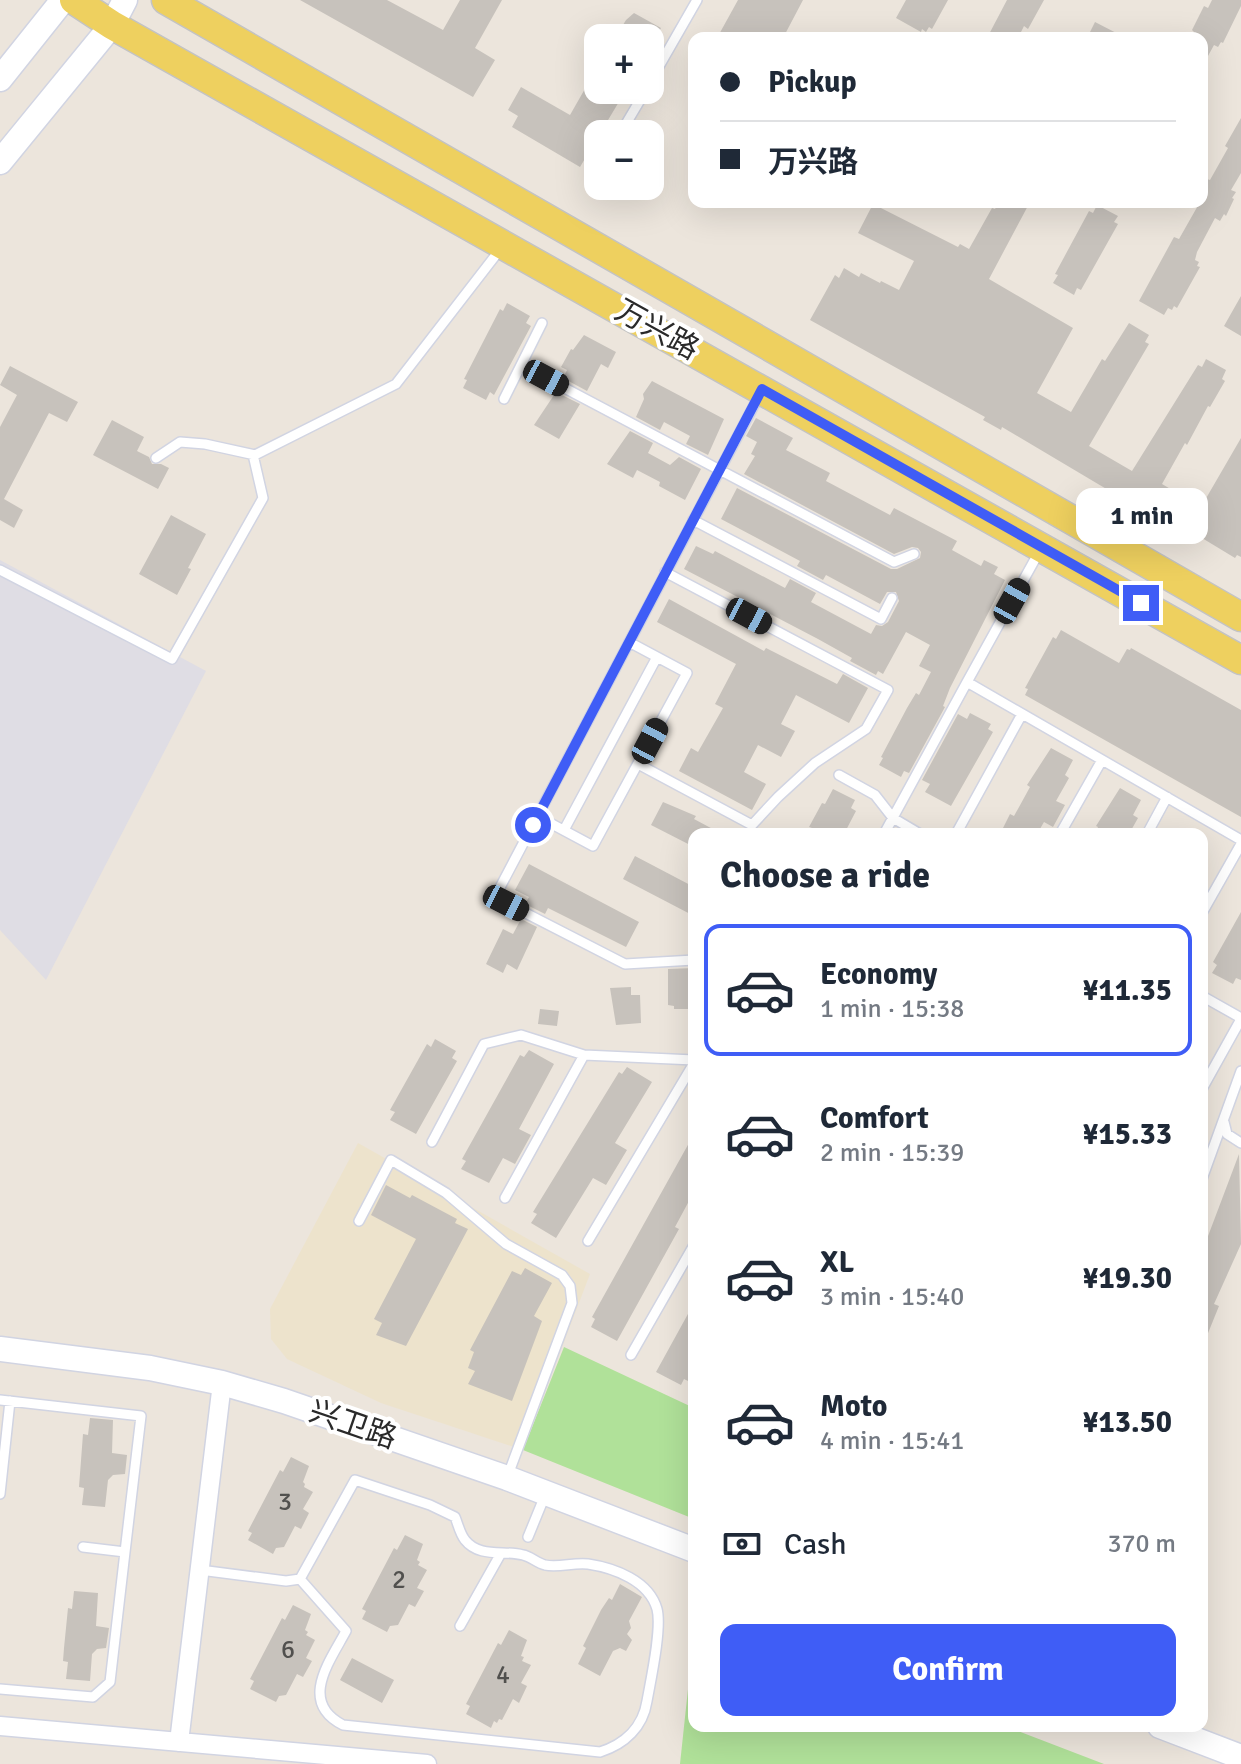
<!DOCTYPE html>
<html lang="en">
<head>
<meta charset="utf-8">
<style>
	body { margin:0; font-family:Signika,"Noto Sans SC",sans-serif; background:#f2f2f3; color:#1f2937; height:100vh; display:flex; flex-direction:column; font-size:30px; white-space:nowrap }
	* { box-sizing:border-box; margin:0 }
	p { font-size:26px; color:#747a83 }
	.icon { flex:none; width:44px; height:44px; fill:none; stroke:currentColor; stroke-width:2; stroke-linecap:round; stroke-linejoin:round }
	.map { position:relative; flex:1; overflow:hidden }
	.details { position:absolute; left:688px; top:828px; width:520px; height:904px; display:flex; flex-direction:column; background:#fff; border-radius:16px; box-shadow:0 8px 32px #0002 }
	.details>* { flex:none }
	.guide { position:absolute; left:688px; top:32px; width:520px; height:176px; border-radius:16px; box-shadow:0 8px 32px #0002; display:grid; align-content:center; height:176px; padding:0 32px; background:#fff }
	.buttons { position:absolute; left:584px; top:24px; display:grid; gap:16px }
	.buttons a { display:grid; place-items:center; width:80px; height:80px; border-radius:16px; background:#fff; box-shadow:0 8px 32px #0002; font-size:40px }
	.end { position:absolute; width:36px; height:36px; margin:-18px; border:10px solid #3f5df6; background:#fff; box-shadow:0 0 0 4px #fff }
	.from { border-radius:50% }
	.bubble { position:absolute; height:56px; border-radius:16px; background:#fff; box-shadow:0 8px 32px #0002; font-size:26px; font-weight:700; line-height:56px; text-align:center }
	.car { position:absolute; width:24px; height:48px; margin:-24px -12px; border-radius:10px; box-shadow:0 0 6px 2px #0007; background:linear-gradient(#222 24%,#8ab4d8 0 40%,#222 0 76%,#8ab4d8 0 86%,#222 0) }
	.guide b { display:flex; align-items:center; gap:28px; height:76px; font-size:30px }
	.guide b+b { border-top:2px solid #e0e1e3 }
	.guide i { width:20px; height:20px; background:#1f2937 }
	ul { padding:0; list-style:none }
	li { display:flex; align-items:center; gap:24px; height:132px; margin:0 16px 12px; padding:0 16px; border:4px solid transparent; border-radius:16px }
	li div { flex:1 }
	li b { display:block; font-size:30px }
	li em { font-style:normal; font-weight:700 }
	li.current { border-color:#3f5df6 }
	li>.icon { width:72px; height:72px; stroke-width:1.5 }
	h2 { padding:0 32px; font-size:36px; line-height:96px }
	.pay { display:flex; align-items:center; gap:20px; height:88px; padding:0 32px; font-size:30px }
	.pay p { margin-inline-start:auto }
	.button { display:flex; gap:16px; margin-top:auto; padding:16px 32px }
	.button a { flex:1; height:92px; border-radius:16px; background:#3f5df6; color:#fff; font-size:32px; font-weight:700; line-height:92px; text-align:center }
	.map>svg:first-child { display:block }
	.industrial { fill:#dfdde4 }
	.education { fill:#ede3cc }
	.green { fill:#b0e199 }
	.building { fill:#c7c2bc }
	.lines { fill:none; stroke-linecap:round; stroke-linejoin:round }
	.lane-casing { stroke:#d1d4e2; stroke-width:12 }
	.street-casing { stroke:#d1d4e2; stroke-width:21 }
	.secondary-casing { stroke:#d1d4e2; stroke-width:27 }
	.primary-casing { stroke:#c3c3c3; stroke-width:31 }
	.lane { stroke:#fff; stroke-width:9 }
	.street { stroke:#fff; stroke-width:18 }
	.secondary { stroke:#fff; stroke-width:24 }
	.primary { stroke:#eed05f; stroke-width:28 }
	.route { stroke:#3f5df6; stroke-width:10 }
	.labels { text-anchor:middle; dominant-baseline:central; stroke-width:8; stroke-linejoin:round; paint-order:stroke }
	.number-label { font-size:26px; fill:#51504e }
	.street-label { font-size:30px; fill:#2a2a2a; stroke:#fff }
</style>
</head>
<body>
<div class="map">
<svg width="1241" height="1764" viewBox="0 0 1241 1764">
	<rect width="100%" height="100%" fill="#ece5dc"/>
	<path class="industrial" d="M0 560 206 671 46 980 0 930Z"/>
	<path class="education" d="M358 1143 590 1274 523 1450 381 1403 287 1359 271 1339 270 1309Z"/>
	<path class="green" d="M564 1347 694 1408V1519L523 1450Z
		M694 1633V1726H1005L1104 1764H680Z"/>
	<path class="building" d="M300 0H387L443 30 460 0H502L475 48 495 60 473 97Z
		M738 0H803L783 38H717Z
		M906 0H948L932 29 929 27 926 32 922 29 921 32 896 18Z
		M1007 0H1044L1028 29 1024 26 1018 38H987Z
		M1212 0H1241V6L1223 43 1221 42 1218 47 1214 45 1202 67V38H1191L1194 32 1192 30 1204 6 1208 8Z
		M634 13 661 28 655 38H615L626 20Z
		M1095 22 1126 38H1087Z
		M598 66V90H626L580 167 512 127 518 116 508 110 521 87 570 115Z
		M1241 118V173L1231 190 1236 192 1232 198 1234 199 1226 216 1224 214 1220 221 1215 218 1197 252 1195 260 1199 262 1197 266 1200 267 1177 308 1174 306 1172 310 1168 308 1164 315 1139 301 1174 237 1179 239 1200 202H1202V188L1207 179 1210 180 1228 148 1225 146Z
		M999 202H1030L989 279 1073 328 1037 393 1071 412 1102 359 1105 361 1129 323 1149 335 1145 342 1149 344 1089 446 1132 471 1198 365 1202 367 1206 359 1226 370 1222 379 1225 381 1210 407 1208 406 1187 445 1185 443 1162 484 1201 507 1241 438V557L1237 555 1235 558 1202 538 1201 541 1168 521 1167 525 1002 427 1001 430 983 420 985 417 810 320 835 275 839 278 844 268 859 277 861 273 880 283 881 281 899 290 914 261 858 233 873 204 958 247 960 244 969 249 992 208 995 209Z
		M1097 205 1118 216 1114 222 1118 224 1081 290 1077 288 1074 295 1053 283 1058 275 1055 274 1089 211 1093 213Z
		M1241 296V336L1224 326Z
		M507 303 530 316 526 323 531 326 494 395 490 392 486 400 463 388 467 380 464 379 500 309 503 311Z
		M584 335 616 352 608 368 601 364 587 391 563 378 567 370 561 367 571 349 573 350Z
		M10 366 78 402 67 422 49 413 4 499 23 510 14 528 0 520V427L17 395 0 385Z
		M652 381 724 419 708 455 686 444 690 436 664 422 660 430 636 417 644 399 643 394Z
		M556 392 580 404 559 439 534 425Z
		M756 418 793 438 786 450 830 473 826 481 890 515 894 508 957 541 952 550 981 566 984 560 998 567 994 574 1005 580 950 688 943 706 945 707 909 773 904 771 901 777 879 765 883 758 881 757 907 708 916 693 919 695 931 672 919 666 930 645 906 632 883 674 878 671 876 675 850 661 852 658 818 639 684 569 696 546 713 554 715 551 785 588 790 579 816 593 811 602 871 634 876 625 882 626 888 622 899 601 896 592H887L880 604 826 575 823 580 797 566 800 561 721 519 737 488 891 569H897L920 558 921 552 918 548 912 547 894 554 744 474 755 456 751 454 757 442 746 436Z
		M112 420 144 437 137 451 149 457 152 464H161L169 468 158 489 93 455Z
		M630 431 653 443 648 453 670 465 679 457 701 469 685 500 659 486 660 482 637 470 633 478 607 464Z
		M171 515 206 534 188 568 191 569 177 595 139 574Z
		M669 599 764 651 766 648 837 684 843 674 868 688 849 723 796 695 781 724 795 731 781 757 758 745 744 772 766 784 752 810 679 771 691 748 698 752 723 708 715 704 736 664 657 622Z
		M1061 630 1119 663 1127 649 1130 650 1131 648 1241 710V817L1025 695 1028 689 1025 688 1053 637 1056 639Z
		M970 713 991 724 988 729 993 732 951 806 925 792 930 784 922 780 958 714 967 719Z
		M1051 748 1073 760 1065 775 1069 778 1056 801 1065 805 1053 827 1044 822 1037 834H1000L1010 814 1014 816 1030 787 1027 785Z
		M1120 788 1141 800 1133 815 1138 818 1129 834H1095L1098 827 1096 826Z
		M833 789 855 800 851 808 856 811 844 834H809L812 828 809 827 822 803 825 804Z
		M663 802 696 816 694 819 722 834H694V847L651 825Z
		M635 856 694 887V916L623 879Z
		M529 864 639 922 626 947 548 908 545 914 525 904 529 897 515 890Z
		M1241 912V980L1236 978 1233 984 1212 973 1217 965 1213 962Z
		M521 919 537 927 517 970 507 964 503 973 486 964 503 929 513 934Z
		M694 968 692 1009H674V1006L668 1005V969Z
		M631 987V995H640L641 1023 616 1025 610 988Z
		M540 1009 559 1011 557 1026 538 1024Z
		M435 1039 456 1051 452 1058 457 1061 416 1134 390 1120 395 1112 390 1110 427 1044 431 1047Z
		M529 1050 554 1064 519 1129 531 1135 515 1164 503 1158 489 1183 461 1169 466 1161 462 1159 520 1055 524 1057Z
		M627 1067 652 1082 615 1143 627 1150 606 1185 593 1178 556 1238 531 1223 537 1214 533 1212 619 1072 622 1074Z
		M694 1134V1204L689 1201 675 1227 679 1229 617 1341 591 1327 595 1319 592 1317Z
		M1239 1154 1241 1244 1214 1304 1219 1306 1202 1348V1252Z
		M386 1185 410 1198 412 1195 457 1219 455 1223 468 1229 406 1346 376 1335 382 1323 374 1319 416 1239 371 1215Z
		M525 1268 552 1283 534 1316 542 1321 512 1401 468 1384 475 1371 468 1368 474 1352 470 1350 512 1271 521 1275Z
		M694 1303V1375L690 1382 684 1379 681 1385 656 1372Z
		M90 1418 113 1420 112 1453 127 1455 125 1474 113 1475 108 1480 105 1507 82 1505 84 1488 79 1487 83 1434 88 1435Z
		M291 1457 309 1466 303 1482 305 1484 304 1487 313 1492 303 1509 309 1513 301 1529 295 1526 284 1547 276 1548 273 1554 248 1540 252 1533 248 1531 280 1470 283 1472Z
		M405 1535 423 1544 417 1560 420 1562 418 1565 427 1570 417 1588 424 1591 415 1607 409 1604 398 1625 390 1626 387 1632 362 1619 366 1611 362 1609 394 1548 397 1550Z
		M620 1584 642 1597 629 1621 631 1628 627 1634 632 1640 626 1651 620 1648 613 1651 600 1676 578 1664 586 1648 583 1646 601 1610 609 1598 612 1600Z
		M74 1591 98 1593 96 1626 109 1628 106 1648 97 1649 92 1654 90 1681 66 1679 68 1662 63 1661 64 1648 68 1608 72 1609Z
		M293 1605 311 1614 305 1630 308 1632 306 1635 315 1640 306 1658 312 1661 303 1677 297 1674 286 1695 279 1696 276 1702 250 1689 254 1681 250 1679 282 1618 285 1620Z
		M509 1630 527 1640 521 1656 524 1657 522 1661 531 1665 521 1683 527 1686 519 1703 513 1699 502 1720 499 1719 497 1723 494 1721 491 1728 466 1714 470 1706 466 1704 498 1643 501 1645Z
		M352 1658 394 1680 382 1703 340 1680Z"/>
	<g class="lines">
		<g class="lane-casing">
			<path id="lane" d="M650 82 697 0
				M620 134 646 90
				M521 365 894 562 914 554
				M504 399 542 323
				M156 458 180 442 205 444 255 455 396 384 502 247
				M693 520 881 619 892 598
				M1039 552 967 682 1241 840
				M0 570 172 659 263 498 254 459
				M638 764 752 825 778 797 815 763 866 729 888 690 665 572
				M839 775 875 795 893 818 920 834
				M533 825 550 823 593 846 687 673 629 642
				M564 830 657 657
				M884 834 967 682
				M956 834 1022 714
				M1060 834 1102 760
				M1147 834 1167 797
				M1202 913 1241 844
				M694 960 625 964 506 903 496 895 761 392
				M1202 996 1241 1018
				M1202 1089 1241 1019
				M1224 1122 1227 1134 1241 1143
				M432 1142 484 1044 521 1035 584 1055 694 1060
				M1202 1179 1241 1071
				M505 1198 584 1055
				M359 1221 391 1160 446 1193 506 1244 562 1275 570 1286 572 1303 508 1475
				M588 1241 694 1063
				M631 1355 694 1245
				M0 1400 141 1416 125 1552 83 1547
				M0 1494 10 1401
				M528 1537 546 1493
				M200 1570 286 1581 300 1579 355 1480 430 1505 455 1517C458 1524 460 1534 465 1540 479 1558 504 1550 523 1555 530 1556 537 1563 545 1565 559 1568 574 1562 588 1564 615 1568 649 1581 657 1609 662 1628 651 1679 647 1701 643 1727 625 1744 600 1752L343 1725C298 1702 330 1661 346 1631L300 1579
				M460 1626 500 1555
				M0 1689 93 1697 110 1682 125 1552"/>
		</g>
		<g class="street-casing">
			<path id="street" d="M0 1726 427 1764
				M179 1742 222 1383"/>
		</g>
		<g class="secondary-casing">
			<path id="secondary" d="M0 79 63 0
				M0 162 112 25 125 0
				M0 1349 150 1368 222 1383 284 1401 507 1478 694 1550
				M1160 1726 1241 1757"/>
		</g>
		<g class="primary-casing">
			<path id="primary" d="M74 0 112 25 1241 660
				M166 0 1241 617"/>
		</g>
		<use href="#lane" class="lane"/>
		<use href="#street" class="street"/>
		<use href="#secondary" class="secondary"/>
		<use href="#primary" class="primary"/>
	</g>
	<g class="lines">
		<path class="route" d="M533 825 762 389 1141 603"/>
	</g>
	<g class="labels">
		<g class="number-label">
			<text x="285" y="1502">3</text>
			<text x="399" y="1580">2</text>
			<text x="288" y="1650">6</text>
			<text x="503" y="1675">4</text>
		</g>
		<g class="street-label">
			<text transform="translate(657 330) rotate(29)">万兴路</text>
			<text transform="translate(353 1425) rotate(19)">兴卫路</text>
		</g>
	</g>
</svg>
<div class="buttons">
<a>+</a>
<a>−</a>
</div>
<i class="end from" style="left:533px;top:825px"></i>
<i class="end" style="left:1141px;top:603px"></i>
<div class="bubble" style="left:1076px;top:488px;width:132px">1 min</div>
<i class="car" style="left:546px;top:378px;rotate:118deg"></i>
<i class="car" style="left:1012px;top:601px;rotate:29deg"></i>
<i class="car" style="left:749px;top:616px;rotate:118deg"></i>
<i class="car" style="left:650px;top:741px;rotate:28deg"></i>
<i class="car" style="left:506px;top:903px;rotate:117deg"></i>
<div class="guide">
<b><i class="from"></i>Pickup</b>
<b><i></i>万兴路</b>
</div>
<section class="details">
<h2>Choose a ride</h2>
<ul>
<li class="current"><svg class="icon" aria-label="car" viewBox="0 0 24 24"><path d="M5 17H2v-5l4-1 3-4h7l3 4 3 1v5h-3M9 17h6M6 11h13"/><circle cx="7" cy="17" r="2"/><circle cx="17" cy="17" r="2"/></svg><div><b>Economy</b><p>1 min · 15:38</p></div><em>¥11.35</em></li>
<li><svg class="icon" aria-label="car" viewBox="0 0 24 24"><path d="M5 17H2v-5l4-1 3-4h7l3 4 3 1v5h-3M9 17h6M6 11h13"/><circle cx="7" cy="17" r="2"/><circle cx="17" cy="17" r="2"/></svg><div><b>Comfort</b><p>2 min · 15:39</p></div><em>¥15.33</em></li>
<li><svg class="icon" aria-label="car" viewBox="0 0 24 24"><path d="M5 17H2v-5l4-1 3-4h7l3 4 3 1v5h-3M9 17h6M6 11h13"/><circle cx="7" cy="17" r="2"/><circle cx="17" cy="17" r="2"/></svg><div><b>XL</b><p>3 min · 15:40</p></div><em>¥19.30</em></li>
<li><svg class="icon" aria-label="car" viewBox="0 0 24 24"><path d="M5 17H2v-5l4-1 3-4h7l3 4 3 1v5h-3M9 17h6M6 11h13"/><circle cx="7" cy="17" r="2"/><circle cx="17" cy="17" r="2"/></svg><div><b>Moto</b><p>4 min · 15:41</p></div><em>¥13.50</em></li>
</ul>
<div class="pay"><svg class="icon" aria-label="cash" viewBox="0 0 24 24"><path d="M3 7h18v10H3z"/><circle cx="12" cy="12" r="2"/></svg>Cash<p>370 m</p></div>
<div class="button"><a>Confirm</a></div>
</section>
</div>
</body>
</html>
